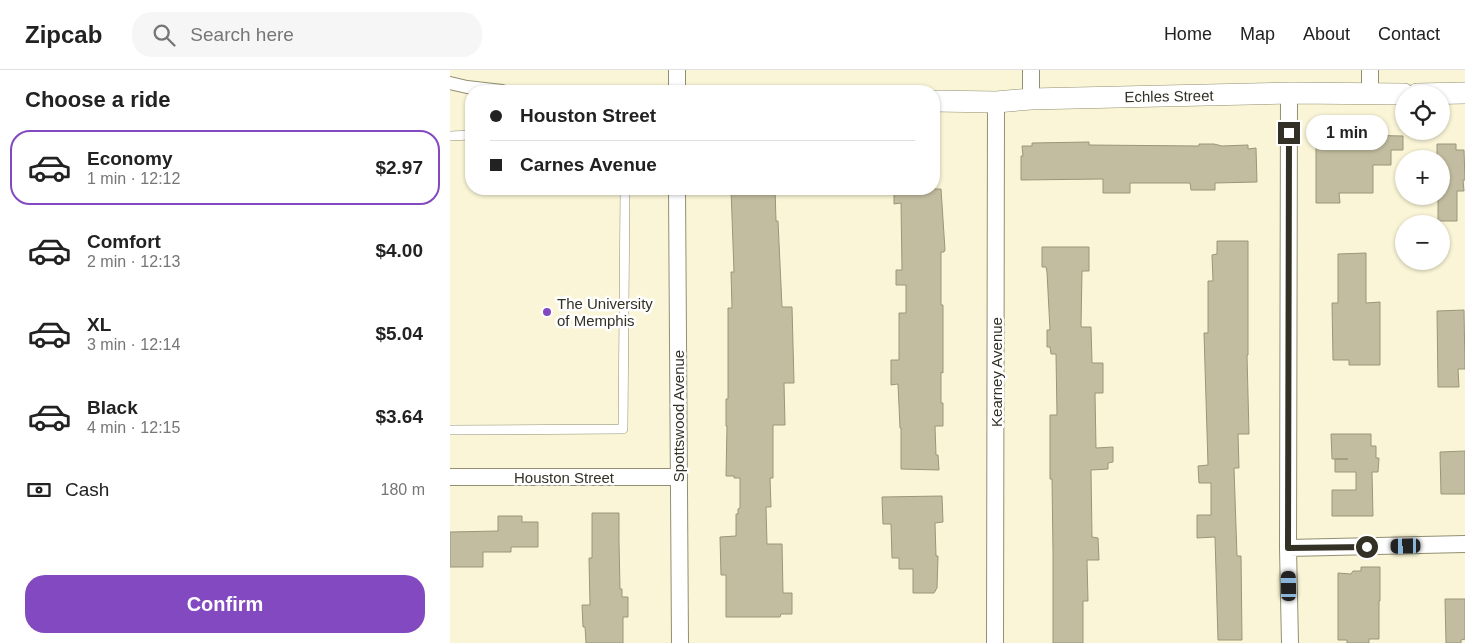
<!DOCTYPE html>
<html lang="en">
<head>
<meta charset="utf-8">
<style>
	body { margin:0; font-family:Arial,sans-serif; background:#f6f6f6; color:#222; height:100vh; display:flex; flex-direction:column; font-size:19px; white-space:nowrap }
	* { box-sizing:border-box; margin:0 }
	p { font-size:16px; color:#767676 }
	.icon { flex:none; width:28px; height:28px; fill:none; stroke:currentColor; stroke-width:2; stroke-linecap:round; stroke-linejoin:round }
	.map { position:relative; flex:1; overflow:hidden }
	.sheet { display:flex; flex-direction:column; background:#fff; width:450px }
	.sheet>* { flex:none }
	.top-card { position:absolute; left:15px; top:15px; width:475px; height:110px; border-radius:20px; box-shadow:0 1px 4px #0004; display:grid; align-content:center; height:110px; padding:0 25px; background:#fff }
	.tools { position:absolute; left:945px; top:15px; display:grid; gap:10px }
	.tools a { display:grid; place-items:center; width:55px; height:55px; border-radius:50%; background:#fff; box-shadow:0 1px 4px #0004; font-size:25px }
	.end { position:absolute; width:22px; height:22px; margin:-11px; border:6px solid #333125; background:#fff; box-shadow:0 0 0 2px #fff }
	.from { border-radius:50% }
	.bubble { position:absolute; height:35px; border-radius:18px; background:#fff; box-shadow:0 1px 4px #0004; font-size:16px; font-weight:800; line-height:35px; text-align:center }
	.car { position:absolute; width:15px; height:30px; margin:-15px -8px; border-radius:6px; box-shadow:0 0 4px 1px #0007; background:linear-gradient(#222 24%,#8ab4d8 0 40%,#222 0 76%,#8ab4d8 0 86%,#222 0) }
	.top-card b { display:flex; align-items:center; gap:18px; height:48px; font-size:19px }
	.top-card b+b { border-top:1px solid #e0e0e0 }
	.top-card i { width:12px; height:12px; background:#222 }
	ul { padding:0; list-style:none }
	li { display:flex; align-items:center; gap:15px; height:75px; margin:0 10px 8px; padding:0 15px; border:2px solid transparent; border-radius:20px }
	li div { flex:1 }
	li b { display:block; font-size:19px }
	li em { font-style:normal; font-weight:800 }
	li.active { border-color:#8249c0 }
	li>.icon { width:45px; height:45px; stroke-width:1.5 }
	h2 { padding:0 25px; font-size:22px; line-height:60px }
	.pay { display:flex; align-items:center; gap:12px; height:55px; padding:0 25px; font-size:19px }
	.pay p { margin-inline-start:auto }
	.button { display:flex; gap:10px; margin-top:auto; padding:10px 25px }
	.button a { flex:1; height:58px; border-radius:20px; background:#8249c0; color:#fff; font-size:20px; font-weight:800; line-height:58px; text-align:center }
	header { display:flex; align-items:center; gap:30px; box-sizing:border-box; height:70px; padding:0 25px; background:#fff; border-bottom:1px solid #e0e0e0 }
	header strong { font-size:24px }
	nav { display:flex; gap:28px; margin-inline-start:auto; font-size:18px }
	.search { width:350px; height:45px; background:#f6f6f6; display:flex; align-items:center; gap:12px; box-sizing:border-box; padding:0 18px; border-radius:20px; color:#767676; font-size:19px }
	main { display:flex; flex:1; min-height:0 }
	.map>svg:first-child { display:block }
	.building { fill:#c2bda0; stroke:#9a9679 }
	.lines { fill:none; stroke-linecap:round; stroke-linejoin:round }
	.service-casing { stroke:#938f72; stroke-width:10 }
	.pedestrian-casing { stroke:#938f72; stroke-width:14 }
	.minor-casing { stroke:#938f72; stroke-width:18 }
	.tertiary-casing { stroke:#938f72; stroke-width:22 }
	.service { stroke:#fff; stroke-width:9 }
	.pedestrian { stroke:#fff; stroke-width:12 }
	.minor { stroke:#fff; stroke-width:16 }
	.tertiary { stroke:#fff; stroke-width:21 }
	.route { stroke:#333125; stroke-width:6 }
	.poi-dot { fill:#8249c0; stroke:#fff; stroke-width:2 }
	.labels { text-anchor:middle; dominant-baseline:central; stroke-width:5; stroke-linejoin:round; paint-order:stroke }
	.street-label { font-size:15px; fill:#333125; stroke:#fff }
	.poi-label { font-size:15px; fill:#333125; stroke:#fff; text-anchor:start }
</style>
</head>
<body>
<header>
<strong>Zipcab</strong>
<div class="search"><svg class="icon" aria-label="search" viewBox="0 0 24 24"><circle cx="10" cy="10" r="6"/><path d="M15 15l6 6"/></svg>Search here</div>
<nav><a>Home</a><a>Map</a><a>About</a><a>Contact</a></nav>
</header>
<main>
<section class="sheet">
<h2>Choose a ride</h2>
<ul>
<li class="active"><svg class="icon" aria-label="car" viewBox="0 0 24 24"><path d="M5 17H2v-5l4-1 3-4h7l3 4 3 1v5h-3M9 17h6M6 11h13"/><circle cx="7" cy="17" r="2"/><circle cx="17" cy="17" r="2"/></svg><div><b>Economy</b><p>1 min · 12:12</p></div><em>$2.97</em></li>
<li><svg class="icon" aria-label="car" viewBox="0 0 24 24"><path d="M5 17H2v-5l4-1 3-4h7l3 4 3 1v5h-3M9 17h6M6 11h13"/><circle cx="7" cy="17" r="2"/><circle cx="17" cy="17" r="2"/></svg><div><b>Comfort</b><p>2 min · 12:13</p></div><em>$4.00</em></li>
<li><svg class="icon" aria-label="car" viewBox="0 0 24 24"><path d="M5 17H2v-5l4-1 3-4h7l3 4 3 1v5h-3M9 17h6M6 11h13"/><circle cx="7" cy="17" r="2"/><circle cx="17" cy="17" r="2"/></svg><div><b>XL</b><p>3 min · 12:14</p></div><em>$5.04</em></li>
<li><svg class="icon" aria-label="car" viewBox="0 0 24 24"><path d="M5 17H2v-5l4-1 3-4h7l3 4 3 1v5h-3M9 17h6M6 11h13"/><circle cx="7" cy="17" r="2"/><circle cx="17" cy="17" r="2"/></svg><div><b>Black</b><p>4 min · 12:15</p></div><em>$3.64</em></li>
</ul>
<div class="pay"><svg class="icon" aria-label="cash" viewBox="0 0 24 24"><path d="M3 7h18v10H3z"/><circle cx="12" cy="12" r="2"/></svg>Cash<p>180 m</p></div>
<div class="button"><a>Confirm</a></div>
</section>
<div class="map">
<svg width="1015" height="573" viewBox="0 0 1015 573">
	<rect width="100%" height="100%" fill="#faf5d6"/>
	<path class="building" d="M906 65 953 66V80H941V95H923V123H889L890 133H866V72L875 71 876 66H906Z
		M639 72V75L749 76V74H764L772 76 798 75V79L806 78 807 112 765 113V120H741L740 113H680V123H653V109L571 110V86H573L572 76H582V73Z
		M987 74H1006V80H1014L1015 110H1013L1014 121H1007V151H988V126H991V89H987Z
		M281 119H325L326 151H328L332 237H342L344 313H334L335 355H323V408H320L321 437H316L317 474H332L333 523H342V544H331L330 547H276V505H271L270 467 286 466V444H288V439L290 438V408H284V406H276L277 356H276V329H278V238H282L281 202H284Z
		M444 119H491L495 180 494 182H491V235H493V303L491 302V333H493V356H485L486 385H488L489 400 451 399V358H450L448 314 441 315V290H449V243H456V215H446V200H452L451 133 444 134Z
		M767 171H798V285H797L799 364H788L789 398H784L787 486H791L792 570H768L765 467 747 468V445H761V413H749L748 396 758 395 754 263H758V211H763L762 185 767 184Z
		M592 177H639V201H632L631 257H641L642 293H653V323H645L646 378 663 377V392L658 393V399L641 400 642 467 648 468 649 490H637L638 531H633V573H603V483L602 409H600V345H607L606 284H601L600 277H597V260H600L597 202 596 197H592Z
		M916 183V233L930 232V295H899V290H883L882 233H888V184Z
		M1014 240 1015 299H1008L1009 317H988L987 241Z
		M881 364H921V376H926V388H929L928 402H922L923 446H882V420H906V402H885V389H898H882Z
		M1015 381V424H991L990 382Z
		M492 426 493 452 485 453 486 486H488L487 518 484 523H463V499H449V488H442L441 454H433L432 427Z
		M142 443H169V471L170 519H172V527H178V547H173V573H136L135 557H133L132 535H140L139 488H142Z
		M48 446H72V452H88V477H61V482H33V497H0V462L48 461Z
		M911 497H930V531H929V569H919V573H897V570H888V503L901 504 903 501H911Z
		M995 529H1015V569L1011 570V573H996Z"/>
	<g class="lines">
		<g class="service-casing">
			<path id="service" d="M0 66 21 65
				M0 360 173 359 175 119"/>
		</g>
		<g class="pedestrian-casing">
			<path id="pedestrian" d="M0 13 17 17 52 21"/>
		</g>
		<g class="minor-casing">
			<path id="minor" d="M227 0V21
				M839 23 838 478 840 573
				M920 25V0
				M581 29V0
				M227 119 230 573
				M0 407H228
				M838 478 1015 474
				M545 573 546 32"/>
		</g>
		<g class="tertiary-casing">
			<path id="tertiary" d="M967 24 1015 23
				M484 31 546 32 581 29 839 23 954 24"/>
		</g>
		<use href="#service" class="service"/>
		<use href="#pedestrian" class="pedestrian"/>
		<use href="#minor" class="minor"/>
		<use href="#tertiary" class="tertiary"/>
	</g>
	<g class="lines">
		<path class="route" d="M839 63 838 478 917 477"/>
	</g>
	<circle class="poi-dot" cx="97" cy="242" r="5"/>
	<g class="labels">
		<g class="street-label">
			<text transform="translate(719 26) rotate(-1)">Echles Street</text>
			<text transform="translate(546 302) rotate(-90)">Kearney Avenue</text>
			<text transform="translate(228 346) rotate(-90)">Spottswood Avenue</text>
			<text x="114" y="407">Houston Street</text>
		</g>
		<g class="poi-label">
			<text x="107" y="233">The University<tspan x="107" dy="17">of Memphis</tspan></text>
		</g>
	</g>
</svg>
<div class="tools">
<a><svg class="icon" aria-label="locate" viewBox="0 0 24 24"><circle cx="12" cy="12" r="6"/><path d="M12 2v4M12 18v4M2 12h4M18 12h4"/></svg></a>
<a>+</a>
<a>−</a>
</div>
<i class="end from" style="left:917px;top:477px"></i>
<i class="end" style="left:839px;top:63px"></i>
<div class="bubble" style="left:856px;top:45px;width:82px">1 min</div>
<i class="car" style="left:956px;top:476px;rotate:269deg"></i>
<i class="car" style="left:839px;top:516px;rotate:359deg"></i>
<div class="top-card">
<b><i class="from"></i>Houston Street</b>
<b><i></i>Carnes Avenue</b>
</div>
</div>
</main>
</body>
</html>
